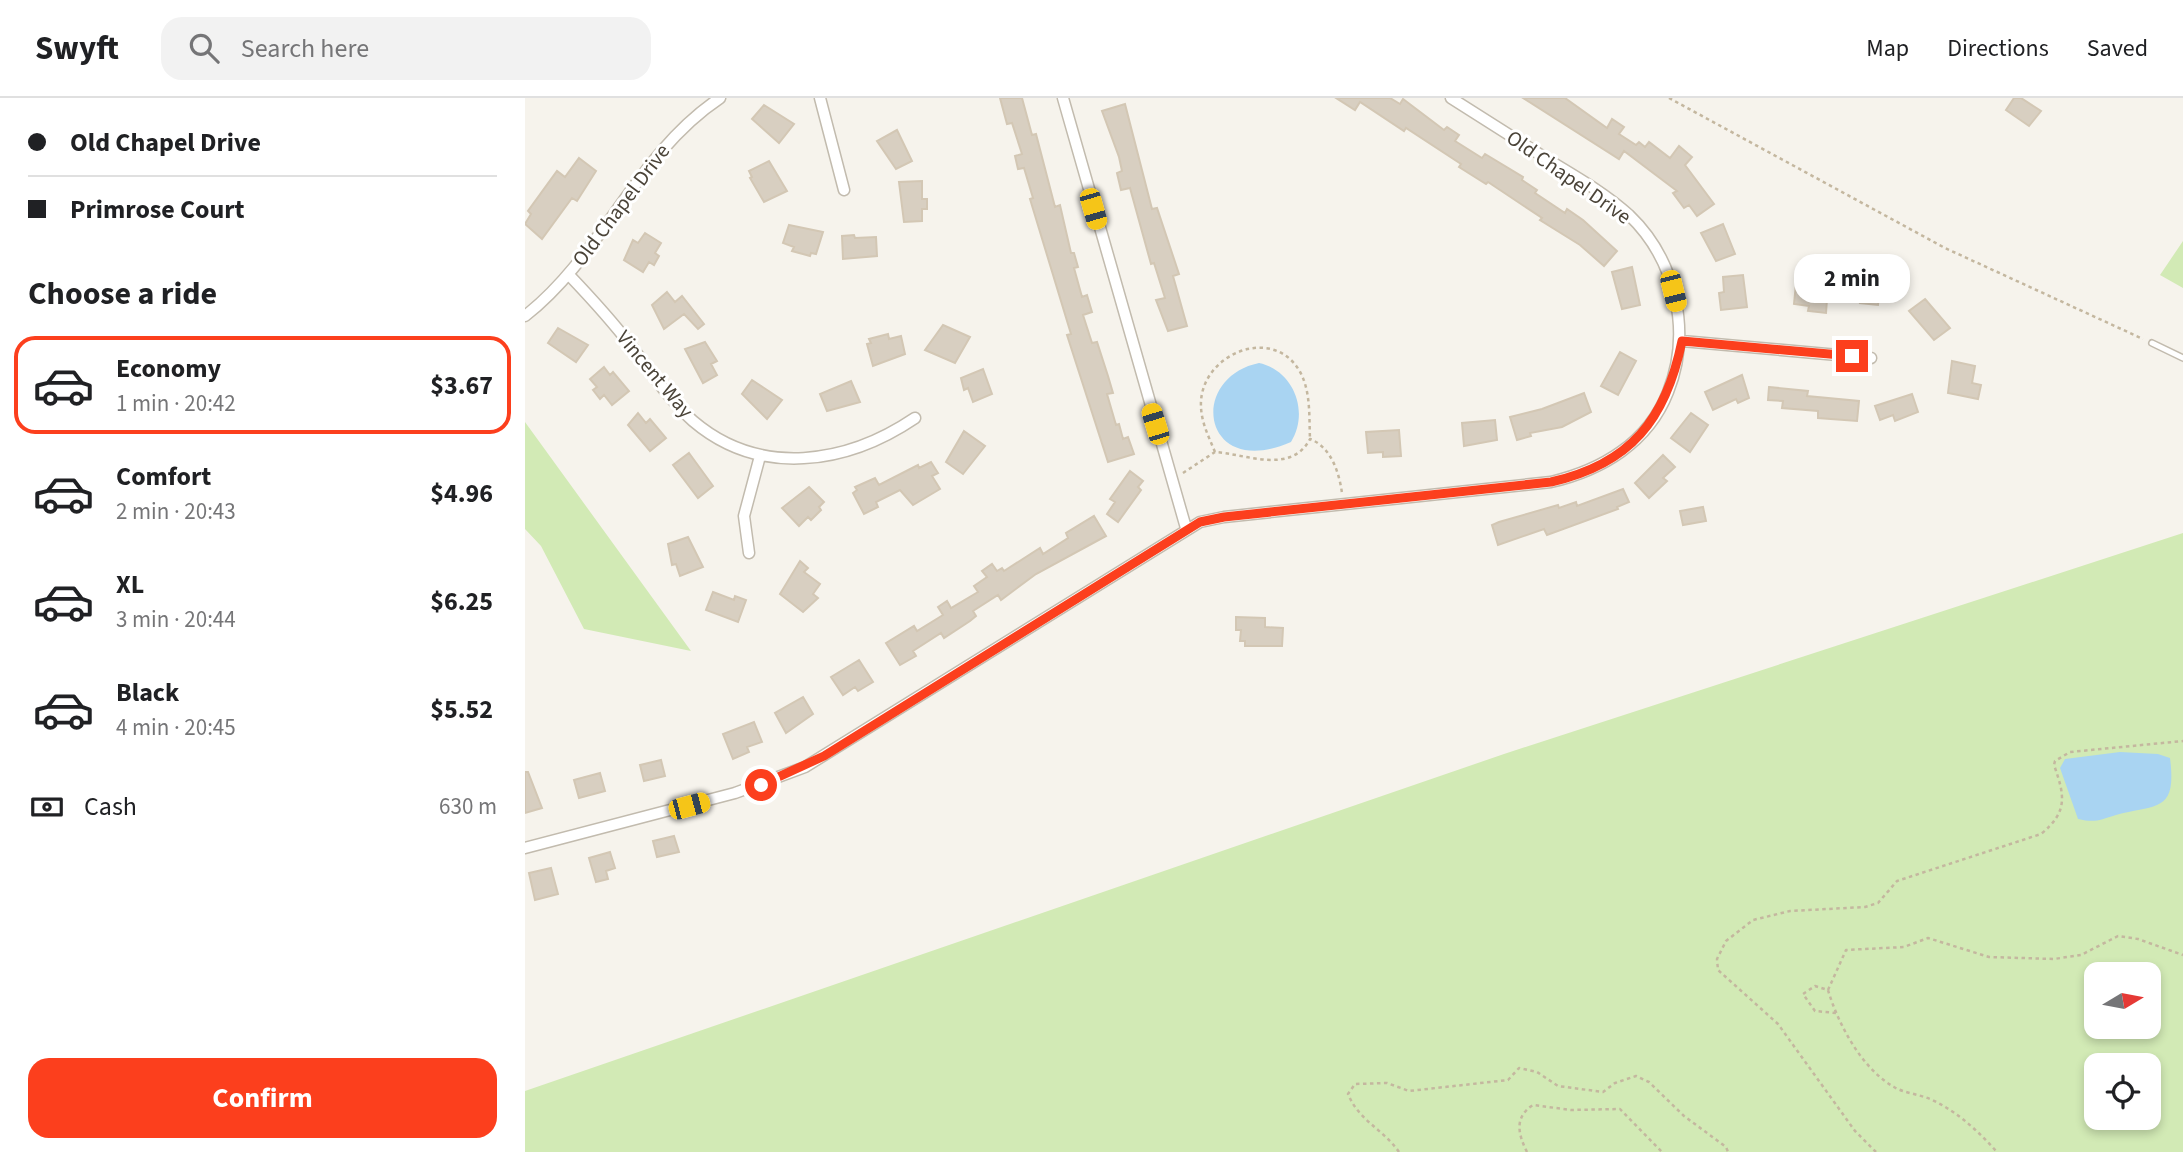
<!DOCTYPE html>
<html lang="en">
<head>
<meta charset="utf-8">
<style>
	body { margin:0; font-family:"Source Sans 3",sans-serif; background:#f2f2f2; color:#202124; height:100vh; display:flex; flex-direction:column; font-size:26px; white-space:nowrap }
	* { box-sizing:border-box; margin:0 }
	p { font-size:23px; color:#757577 }
	.icon { flex:none; width:38px; height:38px; fill:none; stroke:currentColor; stroke-width:2; stroke-linecap:round; stroke-linejoin:round }
	.map { position:relative; flex:1; overflow:hidden }
	.drawer { display:flex; flex-direction:column; background:#fff; width:525px }
	.drawer>* { flex:none }
	.hud { display:grid; align-content:center; height:154px; padding:0 28px; background:#fff }
	.needle { width:46px; rotate:80deg }
	.fabs { position:absolute; left:1559px; top:864px; display:grid; gap:14px }
	.fabs a { display:grid; place-items:center; width:77px; height:77px; border-radius:14px; background:#fff; box-shadow:0 4px 10px #0003; font-size:35px }
	.end { position:absolute; width:32px; height:32px; margin:-16px; border:9px solid #fc3f1d; background:#fff; box-shadow:0 0 0 4px #fff }
	.from { border-radius:50% }
	.bubble { position:absolute; height:49px; border-radius:21px; background:#fff; box-shadow:0 4px 10px #0003; font-size:23px; font-weight:700; line-height:49px; text-align:center }
	.car { position:absolute; width:21px; height:42px; margin:-21px -10px; border-radius:9px; box-shadow:0 0 5px 2px #0007; background:linear-gradient(#f5c518 24%,#345 0 40%,#f5c518 0 76%,#345 0 86%,#f5c518 0) }
	.hud b { display:flex; align-items:center; gap:24px; height:66px; font-size:26px }
	.hud b+b { border-top:2px solid #e0e0e0 }
	.hud i { width:18px; height:18px; background:#202124 }
	ul { padding:0; list-style:none }
	li { display:flex; align-items:center; gap:21px; height:98px; margin:0 14px 10px; padding:0 14px; border:4px solid transparent; border-radius:21px }
	li div { flex:1 }
	li b { display:block; font-size:26px }
	li em { font-style:normal; font-weight:700 }
	li.on { border-color:#fc3f1d }
	li>.icon { width:63px; height:63px; stroke-width:1.5 }
	h2 { padding:0 28px; font-size:32px; line-height:84px }
	.pay { display:flex; align-items:center; gap:18px; height:77px; padding:0 28px; font-size:26px }
	.pay p { margin-inline-start:auto }
	.primary-button { display:flex; gap:14px; margin-top:auto; padding:14px 28px }
	.primary-button a { flex:1; height:80px; border-radius:21px; background:#fc3f1d; color:#fff; font-size:28px; font-weight:700; line-height:80px; text-align:center }
	header { display:flex; align-items:center; gap:42px; box-sizing:border-box; height:98px; padding:0 35px; background:#fff; border-bottom:2px solid #e0e0e0 }
	header strong { font-size:33px }
	nav { display:flex; gap:38px; margin-inline-start:auto; font-size:24px }
	.search { width:490px; height:63px; background:#f2f2f2; display:flex; align-items:center; gap:18px; box-sizing:border-box; padding:0 24px; border-radius:21px; color:#757577; font-size:26px }
	main { display:flex; flex:1; min-height:0 }
	.map>svg:first-child { display:block }
	.green { fill:#d2eab5; fill-rule:evenodd }
	.water { fill:#a9d4f2 }
	.building { fill:#d8cfc1; stroke:#d3c7b4; stroke-width:2 }
	.lines { fill:none; stroke-linecap:round; stroke-linejoin:round }
	.service-casing { stroke:#c2bbae; stroke-width:8 }
	.minor-casing { stroke:#c2bbae; stroke-width:13 }
	.path { stroke:#c4b79f; stroke-width:2.5; stroke-dasharray:3.5 3.5; stroke-linecap:butt }
	.service { stroke:#fff; stroke-width:5 }
	.minor { stroke:#fff; stroke-width:10 }
	.route { stroke:#fc3f1d; stroke-width:9 }
	.labels { text-anchor:middle; dominant-baseline:central; stroke-width:6; stroke-linejoin:round; paint-order:stroke }
	.street-label { font-size:21px; fill:#4b4439; stroke:#fff }
</style>
</head>
<body>
<header>
<strong>Swyft</strong>
<div class="search"><svg class="icon" aria-label="search" viewBox="0 0 24 24"><circle cx="10" cy="10" r="6"/><path d="M15 15l6 6"/></svg>Search here</div>
<nav><a>Map</a><a>Directions</a><a>Saved</a></nav>
</header>
<main>
<section class="drawer">
<div class="hud">
<b><i class="from"></i>Old Chapel Drive</b>
<b><i></i>Primrose Court</b>
</div>
<h2>Choose a ride</h2>
<ul>
<li class="on"><svg class="icon" aria-label="car" viewBox="0 0 24 24"><path d="M5 17H2v-5l4-1 3-4h7l3 4 3 1v5h-3M9 17h6M6 11h13"/><circle cx="7" cy="17" r="2"/><circle cx="17" cy="17" r="2"/></svg><div><b>Economy</b><p>1 min · 20:42</p></div><em>$3.67</em></li>
<li><svg class="icon" aria-label="car" viewBox="0 0 24 24"><path d="M5 17H2v-5l4-1 3-4h7l3 4 3 1v5h-3M9 17h6M6 11h13"/><circle cx="7" cy="17" r="2"/><circle cx="17" cy="17" r="2"/></svg><div><b>Comfort</b><p>2 min · 20:43</p></div><em>$4.96</em></li>
<li><svg class="icon" aria-label="car" viewBox="0 0 24 24"><path d="M5 17H2v-5l4-1 3-4h7l3 4 3 1v5h-3M9 17h6M6 11h13"/><circle cx="7" cy="17" r="2"/><circle cx="17" cy="17" r="2"/></svg><div><b>XL</b><p>3 min · 20:44</p></div><em>$6.25</em></li>
<li><svg class="icon" aria-label="car" viewBox="0 0 24 24"><path d="M5 17H2v-5l4-1 3-4h7l3 4 3 1v5h-3M9 17h6M6 11h13"/><circle cx="7" cy="17" r="2"/><circle cx="17" cy="17" r="2"/></svg><div><b>Black</b><p>4 min · 20:45</p></div><em>$5.52</em></li>
</ul>
<div class="pay"><svg class="icon" aria-label="cash" viewBox="0 0 24 24"><path d="M3 7h18v10H3z"/><circle cx="12" cy="12" r="2"/></svg>Cash<p>630 m</p></div>
<div class="primary-button"><a>Confirm</a></div>
</section>
<div class="map">
<svg width="1658" height="1054" viewBox="0 0 1658 1054">
	<rect width="100%" height="100%" fill="#f6f3ec"/>
	<path class="green" d="M1658 143V190L1635 177Z
		M0 324 166 553 59 531 16 448 0 431Z
		M1658 435V1054H0V993L979 656ZM1572 877H1624V929H1572ZM1572 968H1624V1020H1572Z"/>
	<path class="water" d="M734 265C768 272 785 313 766 344 677 383 662 280 734 265Z
		M1595 654 1633 656 1645 660C1652 715 1632 706 1591 717 1575 722 1570 725 1553 721L1535 670 1540 661Z"/>
	<path class="building" d="M475 0H497L507 37 511 36 530 109 535 107 546 155H549L553 169 549 170 557 199 562 197 567 214 558 217 567 245 572 244 583 278 588 295 582 296 591 327 594 326 598 341 603 339 609 356 583 364 542 237 546 236 505 101 508 100 499 70 493 71 490 58 497 56 487 25 482 26Z
		M811 0H865L875 6 878 1 919 32 922 29 934 37 930 43 957 60 960 56 998 79 997 82 1012 92 1010 95 1040 115 1042 111 1058 122 1092 153 1079 168 1055 147 1015 122 1017 120 963 84 961 86 934 69 936 66 881 30 879 33 835 4 830 12Z
		M998 0H1040L1082 30 1087 21 1099 29 1094 36 1111 47 1114 44 1120 49 1124 44 1145 60 1154 48 1167 59 1160 67 1189 106 1172 118 1164 107 1159 110 1148 95 1152 93 1099 53 1094 61Z
		M1489 0H1496L1516 13 1504 28 1481 12Z
		M600 6 627 111 632 110 654 176 648 178 662 228 643 233 631 202 640 200 629 165 626 166 605 90 596 92 592 75 597 73 594 59 577 13Z
		M239 7 269 26 254 45 227 21Z
		M372 32 387 63 371 71 352 43Z
		M54 60 71 73 52 103 47 100 17 141 0 126 6 116 3 113 32 73 40 79Z
		M244 63 262 93 239 104 225 80 227 79 224 73Z
		M397 83V101H402V111H397V123L379 124 374 84Z
		M1198 126 1210 156 1191 163 1176 135Z
		M264 127 298 134 291 156 286 155 285 158 267 153 269 149 258 145Z
		M120 135 136 145 130 155 134 158 129 167 124 164 118 174 99 162 108 142 113 145Z
		M329 137 330 140 351 139 352 158 318 161 317 138Z
		M1107 169 1115 207 1097 211 1087 174Z
		M1218 177 1222 209 1196 212 1194 195 1199 194 1198 179Z
		M1323 177 1356 180 1353 207 1335 205 1336 199 1321 197Z
		M1271 186 1303 188 1301 215 1283 213 1284 208 1269 206Z
		M142 194 150 204 157 198 179 226 173 231 159 216 139 231 127 207Z
		M1400 201 1425 230 1409 242 1384 213Z
		M418 227 445 239 430 265 400 252Z
		M33 230 63 247 51 264 23 245Z
		M363 236 364 241 376 238 380 256 348 268 342 246 346 245 344 241Z
		M180 244 192 263 186 266 192 277 178 285 160 251Z
		M1095 254 1111 263 1093 297 1076 288Z
		M1427 263 1450 268 1447 285 1456 287 1453 301 1423 295Z
		M79 269 85 277 88 274 104 293 87 307 79 297 75 301 68 292 72 289 65 281Z
		M458 271 467 296 448 304 443 290 439 292 436 280Z
		M1217 277 1224 300 1213 305 1211 301 1188 312 1180 294Z
		M227 282 257 302 242 321 217 296Z
		M326 283 335 304 302 313 295 296Z
		M1244 289 1283 293 1282 298 1334 303 1332 323 1293 320V313L1257 310 1258 303 1243 302Z
		M1059 295 1066 314 1037 329 1005 335 1006 338 992 342 985 319 1017 311Z
		M1387 296 1393 314 1370 323 1368 317 1355 322 1350 308Z
		M113 315 121 325 125 321 141 340 125 353 103 327Z
		M1166 315 1183 327 1165 354 1146 340Z
		M970 322 972 342 939 348 937 325Z
		M874 332 876 358 858 359V354L843 355 841 334Z
		M439 333 460 348 438 376 421 364Z
		M164 355 188 388 173 400 148 367Z
		M1138 357 1150 369 1138 380 1142 383 1124 400 1110 385Z
		M406 364 413 375 407 378 415 391 388 407 375 392 351 404 353 409 339 416 328 395 332 392 330 389 350 380 354 387 393 367 394 370Z
		M605 373 618 383 613 389 616 392 593 424 582 416 590 404 585 401Z
		M284 389 299 404 294 409 296 412 286 422 283 419 274 428 257 410Z
		M1098 391 1104 404 1092 409 1093 411 1022 437 1019 431 973 447 967 427 974 424 1033 407 1034 410 1051 404 1052 408Z
		M1178 409 1181 423 1158 427 1155 413Z
		M569 418 581 438 511 476 476 502 473 497 448 513 451 518 445 523 419 540 416 535 388 553 391 558 375 567 361 545 389 528 392 533 418 517 413 509 422 503 426 510 453 494 449 488 462 479 457 473 467 466 472 473 477 470 479 473 515 450 518 456 543 440 541 435Z
		M163 439 178 469 155 478 151 466 147 467 143 446Z
		M275 463 283 470 279 474 295 486 288 496 293 500 278 514 255 496Z
		M188 494 209 502 210 498 221 502 213 524 181 512Z
		M711 519 740 520V529L758 530 757 548H720V543H715L716 532H711Z
		M334 562 348 584 333 593 330 589 318 597 306 579Z
		M278 599 288 616 261 635 250 615Z
		M229 624 237 644 222 649 224 654 208 661 198 636Z
		M136 662 140 678 119 683 115 667Z
		M0 674H3L17 710 0 715Z
		M75 675 80 693 54 700 49 682Z
		M149 738 154 754 132 759 128 743Z
		M85 754 90 770 81 773 83 781 71 784 64 760Z
		M26 770 33 796 10 802 4 775Z"/>
	<g class="lines">
		<g class="service-casing">
			<path id="service" d="M1627 245 1658 260"/>
		</g>
		<g class="minor-casing">
			<path id="minor" d="M295 0 319 92
				M538 0 661 430
				M44 177C66 200 87 223 107 249 126 274 144 302 168 323 235 380 322 366 390 320
				M0 218C78 157 111 56 195 0
				M1157 243 1346 260
				M224 455 219 418 235 358
				M0 750 210 695 280 669 675 424 699 419 1026 384C1077 372 1123 345 1143 294 1167 234 1151 162 1104 117 1082 97 1055 81 1030 66 995 44 961 22 926 0"/>
		</g>
		<path class="path" d="M1144 0 1420 150 1618 241
			M690 354C683 337 675 322 676 303 679 255 747 228 774 272 786 292 784 318 785 341
			M658 375 690 354C721 356 766 377 785 341 806 349 814 374 817 395
			M1303 892 1321 852 1379 849 1403 840 1464 859 1529 861 1556 857 1593 838 1613 841 1658 857
			M1311 915 1290 913 1278 896 1290 888 1303 892C1313 926 1337 971 1369 989 1379 995 1393 996 1405 1001 1432 1013 1453 1033 1472 1054
			M874 1054C858 1031 834 1023 823 996L830 986 862 985 884 993 983 982 994 970 1012 974 1033 988 1078 994 1090 985 1111 978 1124 984 1159 1018 1201 1049 1203 1054
			M1002 1054C993 1036 989 1019 1008 1007L1046 1012 1095 1011 1137 1054
			M1351 1054 1330 1033 1253 926 1193 872 1192 861 1201 843 1228 822 1265 813 1340 809 1353 805 1372 783 1516 736C1543 714 1540 698 1529 667L1530 663 1545 654 1658 643"/>
		<use href="#service" class="service"/>
		<use href="#minor" class="minor"/>
	</g>
	<g class="lines">
		<path class="route" d="M236 687 299 658 675 424 699 419 1026 384C1106 366 1141 321 1157 243L1327 258"/>
	</g>
	<g class="labels">
		<g class="street-label">
			<text transform="translate(1044 79) rotate(35)">Old Chapel Drive</text>
			<text transform="translate(96 107) rotate(-53)">Old Chapel Drive</text>
			<text transform="translate(130 276) rotate(50)">Vincent Way</text>
		</g>
	</g>
</svg>
<div class="fabs">
<a><svg class="needle" viewBox="-14 -14 28 28"><path d="M0-13l5 13h-10z" fill="#e53935"/><path d="M0 13l5-13h-10z" fill="#757577"/></svg></a>
<a><svg class="icon" aria-label="locate" viewBox="0 0 24 24"><circle cx="12" cy="12" r="6"/><path d="M12 2v4M12 18v4M2 12h4M18 12h4"/></svg></a>
</div>
<i class="end from" style="left:236px;top:687px"></i>
<i class="end" style="left:1327px;top:258px"></i>
<div class="bubble" style="left:1269px;top:156px;width:116px">2 min</div>
<i class="car" style="left:568px;top:111px;rotate:164deg"></i>
<i class="car" style="left:1148px;top:193px;rotate:166deg"></i>
<i class="car" style="left:630px;top:326px;rotate:343deg"></i>
<i class="car" style="left:164px;top:708px;rotate:75deg"></i>
</div>
</main>
</body>
</html>
